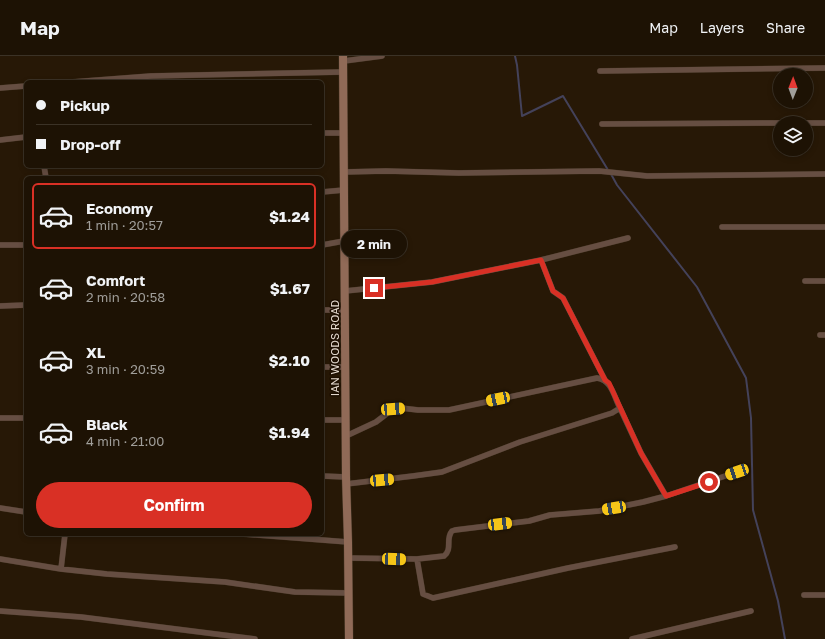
<!DOCTYPE html>
<html lang="en">
<head>
<meta charset="utf-8">
<style>
	body { margin:0; font-family:"Golos Text",sans-serif; background:#251b0e; color:#f1f3f6; height:100vh; display:flex; flex-direction:column; font-size:15px; white-space:nowrap }
	* { box-sizing:border-box; margin:0 }
	p { font-size:13px; color:#a09e9a }
	.icon { flex:none; width:22px; height:22px; fill:none; stroke:currentColor; stroke-width:2; stroke-linecap:round; stroke-linejoin:round }
	.map { position:relative; flex:1; overflow:hidden }
	.details { position:absolute; left:24px; top:120px; width:300px; height:360px; display:flex; flex-direction:column; background:#1d1204; border-radius:6px; box-shadow:0 2px 6px #0003,0 0 0 1px #3b3226 }
	.details>* { flex:none }
	.hud { position:absolute; left:24px; top:24px; width:300px; height:88px; border-radius:6px; box-shadow:0 2px 6px #0003,0 0 0 1px #3b3226; display:grid; align-content:center; height:88px; padding:0 12px; background:#1d1204 }
	.needle { width:26px; rotate:1deg }
	.fabs { position:absolute; left:773px; top:12px; display:grid; gap:8px }
	.fabs a { display:grid; place-items:center; width:40px; height:40px; border-radius:50%; background:#1d1204; box-shadow:0 2px 6px #0003,0 0 0 1px #3b3226; font-size:20px }
	.end { position:absolute; width:18px; height:18px; margin:-9px; border:5px solid #d93025; background:#fff; box-shadow:0 0 0 2px #fff }
	.from { border-radius:50% }
	.bubble { position:absolute; height:28px; border-radius:14px; background:#1d1204; box-shadow:0 2px 6px #0003,0 0 0 1px #3b3226; font-size:13px; font-weight:700; line-height:28px; text-align:center }
	.car { position:absolute; width:12px; height:24px; margin:-12px -6px; border-radius:5px; box-shadow:0 0 3px 1px #0007; background:linear-gradient(#f5c518 24%,#345 0 40%,#f5c518 0 76%,#345 0 86%,#f5c518 0) }
	.hud b { display:flex; align-items:center; gap:14px; height:38px; font-size:15px }
	.hud b+b { border-top:1px solid #3b3226 }
	.hud i { width:10px; height:10px; background:#f1f3f6 }
	ul { padding:7px 0 0; list-style:none }
	li { display:flex; align-items:center; gap:12px; height:66px; margin:0 8px 6px; padding:0 4px; border:2px solid transparent; border-radius:6px }
	li div { flex:1 }
	li b { display:block; font-size:15px }
	li em { font-style:normal; font-weight:700 }
	li.current { border-color:#d93025 }
	li>.icon { width:36px; height:36px; stroke-width:1.5 }
	.primary-button { display:flex; gap:8px; margin-top:auto; padding:8px 12px }
	.primary-button a { flex:1; height:46px; border-radius:24px; background:#d93025; color:#fff; font-size:16px; font-weight:700; line-height:46px; text-align:center }
	header { display:flex; align-items:center; gap:24px; box-sizing:border-box; height:56px; padding:0 20px; background:#1d1204; border-bottom:1px solid #3b3226 }
	header strong { font-size:19px }
	nav { display:flex; gap:22px; margin-inline-start:auto; font-size:14px }
	.map>svg:first-child { display:block }
	.lines { fill:none; stroke-linecap:round; stroke-linejoin:round }
	.stream { stroke:#44425a; stroke-width:2 }
	.street-casing { stroke:#413322; stroke-width:6 }
	.secondary-casing { stroke:#413322; stroke-width:9 }
	.street { stroke:#664e42; stroke-width:5.5 }
	.secondary { stroke:#906a57; stroke-width:8 }
	.route { stroke:#d93025; stroke-width:5 }
	.labels { text-anchor:middle; dominant-baseline:central; stroke-width:3; stroke-linejoin:round; paint-order:stroke }
	.street-label { font-size:11px; fill:#e3d8cd; stroke:#1d0f01 }
</style>
</head>
<body>
<header>
<strong>Map</strong>
<nav><a>Map</a><a>Layers</a><a>Share</a></nav>
</header>
<div class="map">
<svg width="825" height="583" viewBox="0 0 825 583">
	<rect width="100%" height="100%" fill="#271806"/>
	<g class="lines">
		<path class="stream" d="M515 0 517 9 522 60 563 40 608 114
			M611 118 617 129 697 231 746 322 751 362 753 454 778 545 785 583"/>
		<g class="street-casing">
			<path id="street" d="M344 5 382 0
				M600 15 825 12
				M72 26 151 20 343 16
				M0 32 26 30
				M781 67H825
				M602 68 780 67
				M322 77H344
				M0 84 26 81
				M44 110 46 122
				M344 116 386 115 459 117 599 115 647 120 825 118
				M322 136 344 134
				M722 171H825
				M0 189H26
				M322 189 344 185
				M541 204 553 235 563 242 605 324
				M805 225H825
				M345 235 432 226 541 204 628 182
				M0 250 26 249
				M322 254H345
				M820 279H825
				M322 311H345
				M620 352 641 397 666 440
				M0 362H26
				M322 364H346
				M322 420 346 421
				M346 428 413 420 442 416 520 386 612 357 620 352C614 341 612 324 597 322L449 354H418L401 352 393 353 376 366 346 380
				M0 452 26 456
				M65 478 61 513 107 518 225 526 295 536 349 537
				M243 478 348 486
				M348 502 417 503 423 538 433 542 568 512 675 491
				M0 503 61 513
				M417 503 444 500C453 493 445 483 452 475L455 474 529 465 550 459 599 455 643 446 666 440 737 416
				M804 539H825
				M0 555 81 561 255 583
				M632 583 751 555"/>
		</g>
		<g class="secondary-casing">
			<path id="secondary" d="M343 0 346 421 348 486 349 583"/>
		</g>
		<use href="#street" class="street"/>
		<use href="#secondary" class="secondary"/>
	</g>
	<g class="lines">
		<path class="route" d="M374 232 432 226 541 204 553 235 563 242 605 324 609 327 641 397 666 440 709 426"/>
	</g>
	<g class="labels">
		<g class="street-label">
			<text transform="translate(334 292) rotate(-90)">IAN WOODS ROAD</text>
		</g>
	</g>
</svg>
<div class="fabs">
<a><svg class="needle" viewBox="-14 -14 28 28"><path d="M0-13l5 13h-10z" fill="#e53935"/><path d="M0 13l5-13h-10z" fill="#a09e9a"/></svg></a>
<a><svg class="icon" aria-label="layers" viewBox="0 0 24 24"><path d="M12 4l9 5-9 5-9-5zM3 14l9 5 9-5"/></svg></a>
</div>
<i class="end from" style="left:709px;top:426px"></i>
<i class="end" style="left:374px;top:232px"></i>
<div class="bubble" style="left:341px;top:174px;width:66px">2 min</div>
<i class="car" style="left:498px;top:343px;rotate:258deg"></i>
<i class="car" style="left:393px;top:353px;rotate:86deg"></i>
<i class="car" style="left:737px;top:416px;rotate:251deg"></i>
<i class="car" style="left:382px;top:424px;rotate:85deg"></i>
<i class="car" style="left:614px;top:452px;rotate:260deg"></i>
<i class="car" style="left:500px;top:468px;rotate:83deg"></i>
<i class="car" style="left:394px;top:503px;rotate:92deg"></i>
<div class="hud">
<b><i class="from"></i>Pickup</b>
<b><i></i>Drop-off</b>
</div>
<section class="details">
<ul>
<li class="current"><svg class="icon" aria-label="car" viewBox="0 0 24 24"><path d="M5 17H2v-5l4-1 3-4h7l3 4 3 1v5h-3M9 17h6M6 11h13"/><circle cx="7" cy="17" r="2"/><circle cx="17" cy="17" r="2"/></svg><div><b>Economy</b><p>1 min · 20:57</p></div><em>$1.24</em></li>
<li><svg class="icon" aria-label="car" viewBox="0 0 24 24"><path d="M5 17H2v-5l4-1 3-4h7l3 4 3 1v5h-3M9 17h6M6 11h13"/><circle cx="7" cy="17" r="2"/><circle cx="17" cy="17" r="2"/></svg><div><b>Comfort</b><p>2 min · 20:58</p></div><em>$1.67</em></li>
<li><svg class="icon" aria-label="car" viewBox="0 0 24 24"><path d="M5 17H2v-5l4-1 3-4h7l3 4 3 1v5h-3M9 17h6M6 11h13"/><circle cx="7" cy="17" r="2"/><circle cx="17" cy="17" r="2"/></svg><div><b>XL</b><p>3 min · 20:59</p></div><em>$2.10</em></li>
<li><svg class="icon" aria-label="car" viewBox="0 0 24 24"><path d="M5 17H2v-5l4-1 3-4h7l3 4 3 1v5h-3M9 17h6M6 11h13"/><circle cx="7" cy="17" r="2"/><circle cx="17" cy="17" r="2"/></svg><div><b>Black</b><p>4 min · 21:00</p></div><em>$1.94</em></li>
</ul>
<div class="primary-button"><a>Confirm</a></div>
</section>
</div>
</body>
</html>
